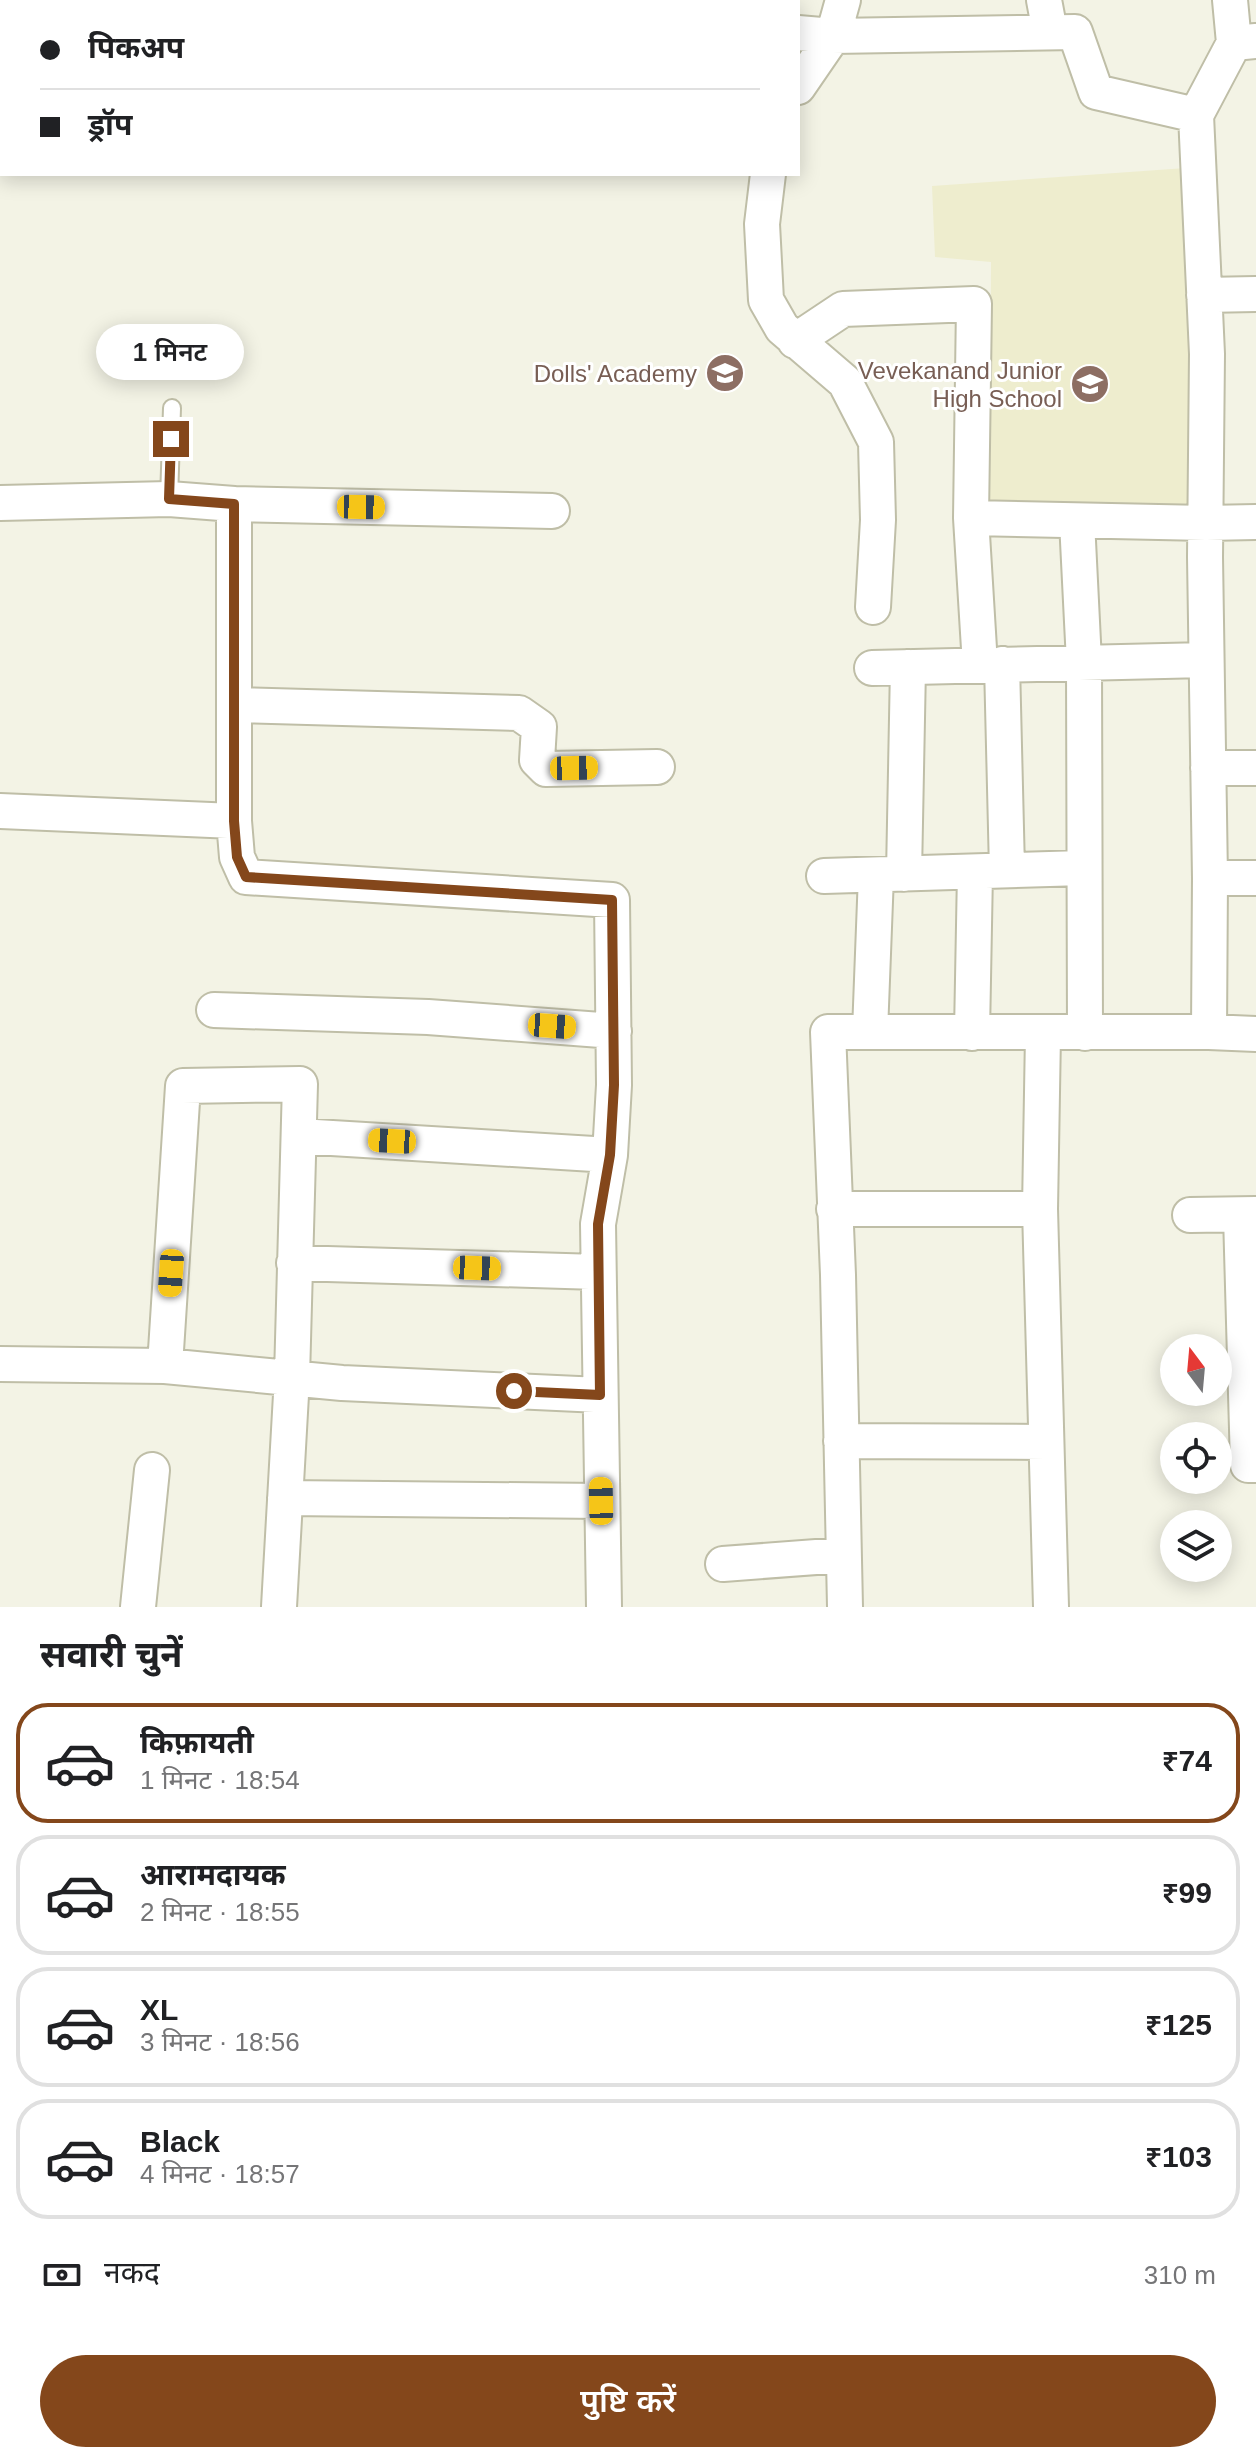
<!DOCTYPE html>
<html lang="hi">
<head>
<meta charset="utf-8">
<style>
	body { margin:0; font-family:Helvetica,"Noto Sans Devanagari",sans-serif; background:#f2f2f2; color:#202124; height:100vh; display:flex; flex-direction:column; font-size:30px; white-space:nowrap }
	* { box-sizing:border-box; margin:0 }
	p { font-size:26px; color:#757577 }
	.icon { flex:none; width:44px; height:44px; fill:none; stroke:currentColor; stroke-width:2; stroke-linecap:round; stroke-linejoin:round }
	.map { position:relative; height:1607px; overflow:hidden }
	.sheet { display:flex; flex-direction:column; background:#fff; flex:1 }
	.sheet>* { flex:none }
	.guide { position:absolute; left:0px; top:0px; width:800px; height:176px; box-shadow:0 4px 20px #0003; display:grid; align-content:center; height:176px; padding:0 40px; background:#fff }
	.needle { width:52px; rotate:344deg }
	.buttons { position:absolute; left:1160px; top:1334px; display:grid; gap:16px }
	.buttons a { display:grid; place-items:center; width:72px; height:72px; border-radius:50%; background:#fff; box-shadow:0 4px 20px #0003; font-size:40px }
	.end { position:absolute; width:36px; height:36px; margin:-18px; border:10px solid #84471b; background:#fff; box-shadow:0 0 0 4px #fff }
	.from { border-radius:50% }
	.bubble { position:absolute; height:56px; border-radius:28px; background:#fff; box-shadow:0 4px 20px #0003; font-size:26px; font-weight:600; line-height:56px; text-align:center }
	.car { position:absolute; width:24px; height:48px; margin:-24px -12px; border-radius:10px; box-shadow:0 0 6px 2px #0007; background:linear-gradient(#f5c518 24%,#345 0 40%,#f5c518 0 76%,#345 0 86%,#f5c518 0) }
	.guide b { display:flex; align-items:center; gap:28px; height:76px; font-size:30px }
	.guide b+b { border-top:2px solid #e0e0e0 }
	.guide i { width:20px; height:20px; background:#202124 }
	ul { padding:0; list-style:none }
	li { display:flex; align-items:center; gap:24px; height:120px; margin:0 16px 12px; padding:0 24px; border:4px solid #e0e0e0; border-radius:32px }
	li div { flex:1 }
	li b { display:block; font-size:30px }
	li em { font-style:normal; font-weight:600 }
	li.on { border-color:#84471b }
	li>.icon { width:72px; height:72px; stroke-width:1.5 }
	h2 { padding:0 40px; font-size:36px; line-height:96px }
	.pay { display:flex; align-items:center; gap:20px; height:88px; padding:0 40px; font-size:30px }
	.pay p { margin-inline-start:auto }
	.primary-button { display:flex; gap:16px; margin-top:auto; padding:16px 40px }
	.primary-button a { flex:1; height:92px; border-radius:48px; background:#84471b; color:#fff; font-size:32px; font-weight:600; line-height:92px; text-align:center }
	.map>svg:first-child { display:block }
	.education { fill:#eeedce }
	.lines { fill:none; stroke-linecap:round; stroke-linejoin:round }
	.lane-casing { stroke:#bfbea7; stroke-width:20 }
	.street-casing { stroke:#bfbea7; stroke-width:38 }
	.lane { stroke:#fff; stroke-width:16 }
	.street { stroke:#fff; stroke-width:34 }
	.route { stroke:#84471b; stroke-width:10 }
	.labels { text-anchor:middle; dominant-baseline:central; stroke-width:6; stroke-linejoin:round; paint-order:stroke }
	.education-label { font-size:24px; fill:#785e54; stroke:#fff; text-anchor:end }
</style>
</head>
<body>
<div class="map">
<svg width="1256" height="1607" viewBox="0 0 1256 1607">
	<rect width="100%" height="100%" fill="#f3f3e5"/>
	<path class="education" d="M1186 168 1192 508H990L991 262 935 257 932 186Z"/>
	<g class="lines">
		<g class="lane-casing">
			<path id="lane" d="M169 499 172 408"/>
		</g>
		<g class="street-casing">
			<path id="street" d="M570 0V2
				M1044 0 1050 32
				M1230 0 1234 43
				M55 2V0
				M331 2V0
				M0 9H2
				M798 33 833 36 1075 32 1096 92 1196 115
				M798 87 833 36 843 0
				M0 113H2
				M768 174 762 224 766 300 782 328 845 382 876 442 878 520 873 607
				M1204 295 1256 294
				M795 341 843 309 974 304 971 518 980 665
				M0 503 169 499 234 504V821L237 857 246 877 612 900 614 1085 610 1155 598 1224 604 1607
				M234 504 552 511
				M971 518 1206 523 1256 522
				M1077 521 1084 662 1085 1033
				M1002 664 1007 870
				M872 668 1206 660
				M235 705 519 713 539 727 537 760 546 769 657 767
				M1208 768H1256
				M0 811 234 821
				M904 874 908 667
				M824 876 1083 868
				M1210 878H1256
				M214 1010 428 1017 614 1031
				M870 1032 876 875
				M1209 1032 1256 1034
				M972 1033 975 872
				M1043 1034 1040 1209 1051 1607
				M299 1136 610 1155
				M834 1209H1040
				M1190 1215 1256 1214
				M1241 1215 1248 1465H1256
				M294 1263 598 1272
				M0 1364 165 1366 342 1383 600 1395
				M165 1366 183 1086 300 1084 292 1377 279 1607
				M841 1441 1046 1442
				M285 1498 601 1501
				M723 1564 843 1555
				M138 1607 152 1470
				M845 1607 838 1275 828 1032H1209L1210 878 1205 557 1207 354 1196 115 1234 43 1256 41"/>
		</g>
		<use href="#lane" class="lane"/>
		<use href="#street" class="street"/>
	</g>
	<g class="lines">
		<path class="route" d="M171 439 169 499 234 504V821L237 857 246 877 612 900 614 1085 610 1155 598 1224 600 1395 514 1391"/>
	</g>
	<defs>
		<g id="school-disc" transform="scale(2)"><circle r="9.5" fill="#8d6e63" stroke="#fff"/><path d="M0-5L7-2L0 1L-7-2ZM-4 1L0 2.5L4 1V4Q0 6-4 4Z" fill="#fff"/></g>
	</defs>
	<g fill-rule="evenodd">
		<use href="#school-disc" x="725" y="373"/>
		<use href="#school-disc" x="1090" y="384"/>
	</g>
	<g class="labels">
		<g class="education-label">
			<text x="1062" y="370">Vevekanand Junior<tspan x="1062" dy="28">High School</tspan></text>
			<text x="697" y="373">Dolls' Academy</text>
		</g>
	</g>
</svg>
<div class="buttons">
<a><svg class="needle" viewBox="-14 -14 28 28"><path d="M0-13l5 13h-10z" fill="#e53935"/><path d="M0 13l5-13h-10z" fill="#757577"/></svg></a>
<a><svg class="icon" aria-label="locate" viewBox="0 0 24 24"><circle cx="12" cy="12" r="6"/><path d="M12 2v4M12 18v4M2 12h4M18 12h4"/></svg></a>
<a><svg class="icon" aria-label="layers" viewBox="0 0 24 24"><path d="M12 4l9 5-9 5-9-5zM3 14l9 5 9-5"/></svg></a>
</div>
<i class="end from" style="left:514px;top:1391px"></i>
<i class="end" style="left:171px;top:439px"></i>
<div class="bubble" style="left:96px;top:324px;width:148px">1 मिनट</div>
<i class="car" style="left:361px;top:507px;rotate:91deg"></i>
<i class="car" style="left:574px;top:768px;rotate:89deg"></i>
<i class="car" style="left:552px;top:1026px;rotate:94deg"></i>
<i class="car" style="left:392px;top:1141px;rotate:273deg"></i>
<i class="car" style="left:477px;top:1268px;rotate:92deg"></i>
<i class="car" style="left:171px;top:1273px;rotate:184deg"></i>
<i class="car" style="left:601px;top:1501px;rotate:359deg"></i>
<div class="guide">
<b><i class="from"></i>पिकअप</b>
<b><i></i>ड्रॉप</b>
</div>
</div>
<section class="sheet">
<h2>सवारी चुनें</h2>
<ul>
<li class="on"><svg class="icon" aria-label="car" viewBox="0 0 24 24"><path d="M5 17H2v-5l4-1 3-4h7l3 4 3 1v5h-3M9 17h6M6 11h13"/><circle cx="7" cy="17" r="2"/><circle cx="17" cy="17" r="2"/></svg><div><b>किफ़ायती</b><p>1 मिनट · 18:54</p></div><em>₹74</em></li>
<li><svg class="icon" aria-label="car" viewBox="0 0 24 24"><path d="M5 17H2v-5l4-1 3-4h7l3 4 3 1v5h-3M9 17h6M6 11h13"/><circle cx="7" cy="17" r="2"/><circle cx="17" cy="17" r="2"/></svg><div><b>आरामदायक</b><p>2 मिनट · 18:55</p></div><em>₹99</em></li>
<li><svg class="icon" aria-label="car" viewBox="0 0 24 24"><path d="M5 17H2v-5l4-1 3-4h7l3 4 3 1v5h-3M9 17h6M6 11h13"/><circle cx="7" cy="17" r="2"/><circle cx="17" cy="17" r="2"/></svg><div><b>XL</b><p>3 मिनट · 18:56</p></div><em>₹125</em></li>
<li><svg class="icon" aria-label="car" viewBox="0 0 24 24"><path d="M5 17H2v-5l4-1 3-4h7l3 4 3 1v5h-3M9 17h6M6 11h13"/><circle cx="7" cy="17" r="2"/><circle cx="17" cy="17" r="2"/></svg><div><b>Black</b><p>4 मिनट · 18:57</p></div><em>₹103</em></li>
</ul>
<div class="pay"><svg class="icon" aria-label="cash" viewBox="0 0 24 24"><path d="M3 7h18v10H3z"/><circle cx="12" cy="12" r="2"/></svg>नकद<p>310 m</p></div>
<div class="primary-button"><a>पुष्टि करें</a></div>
</section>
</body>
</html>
